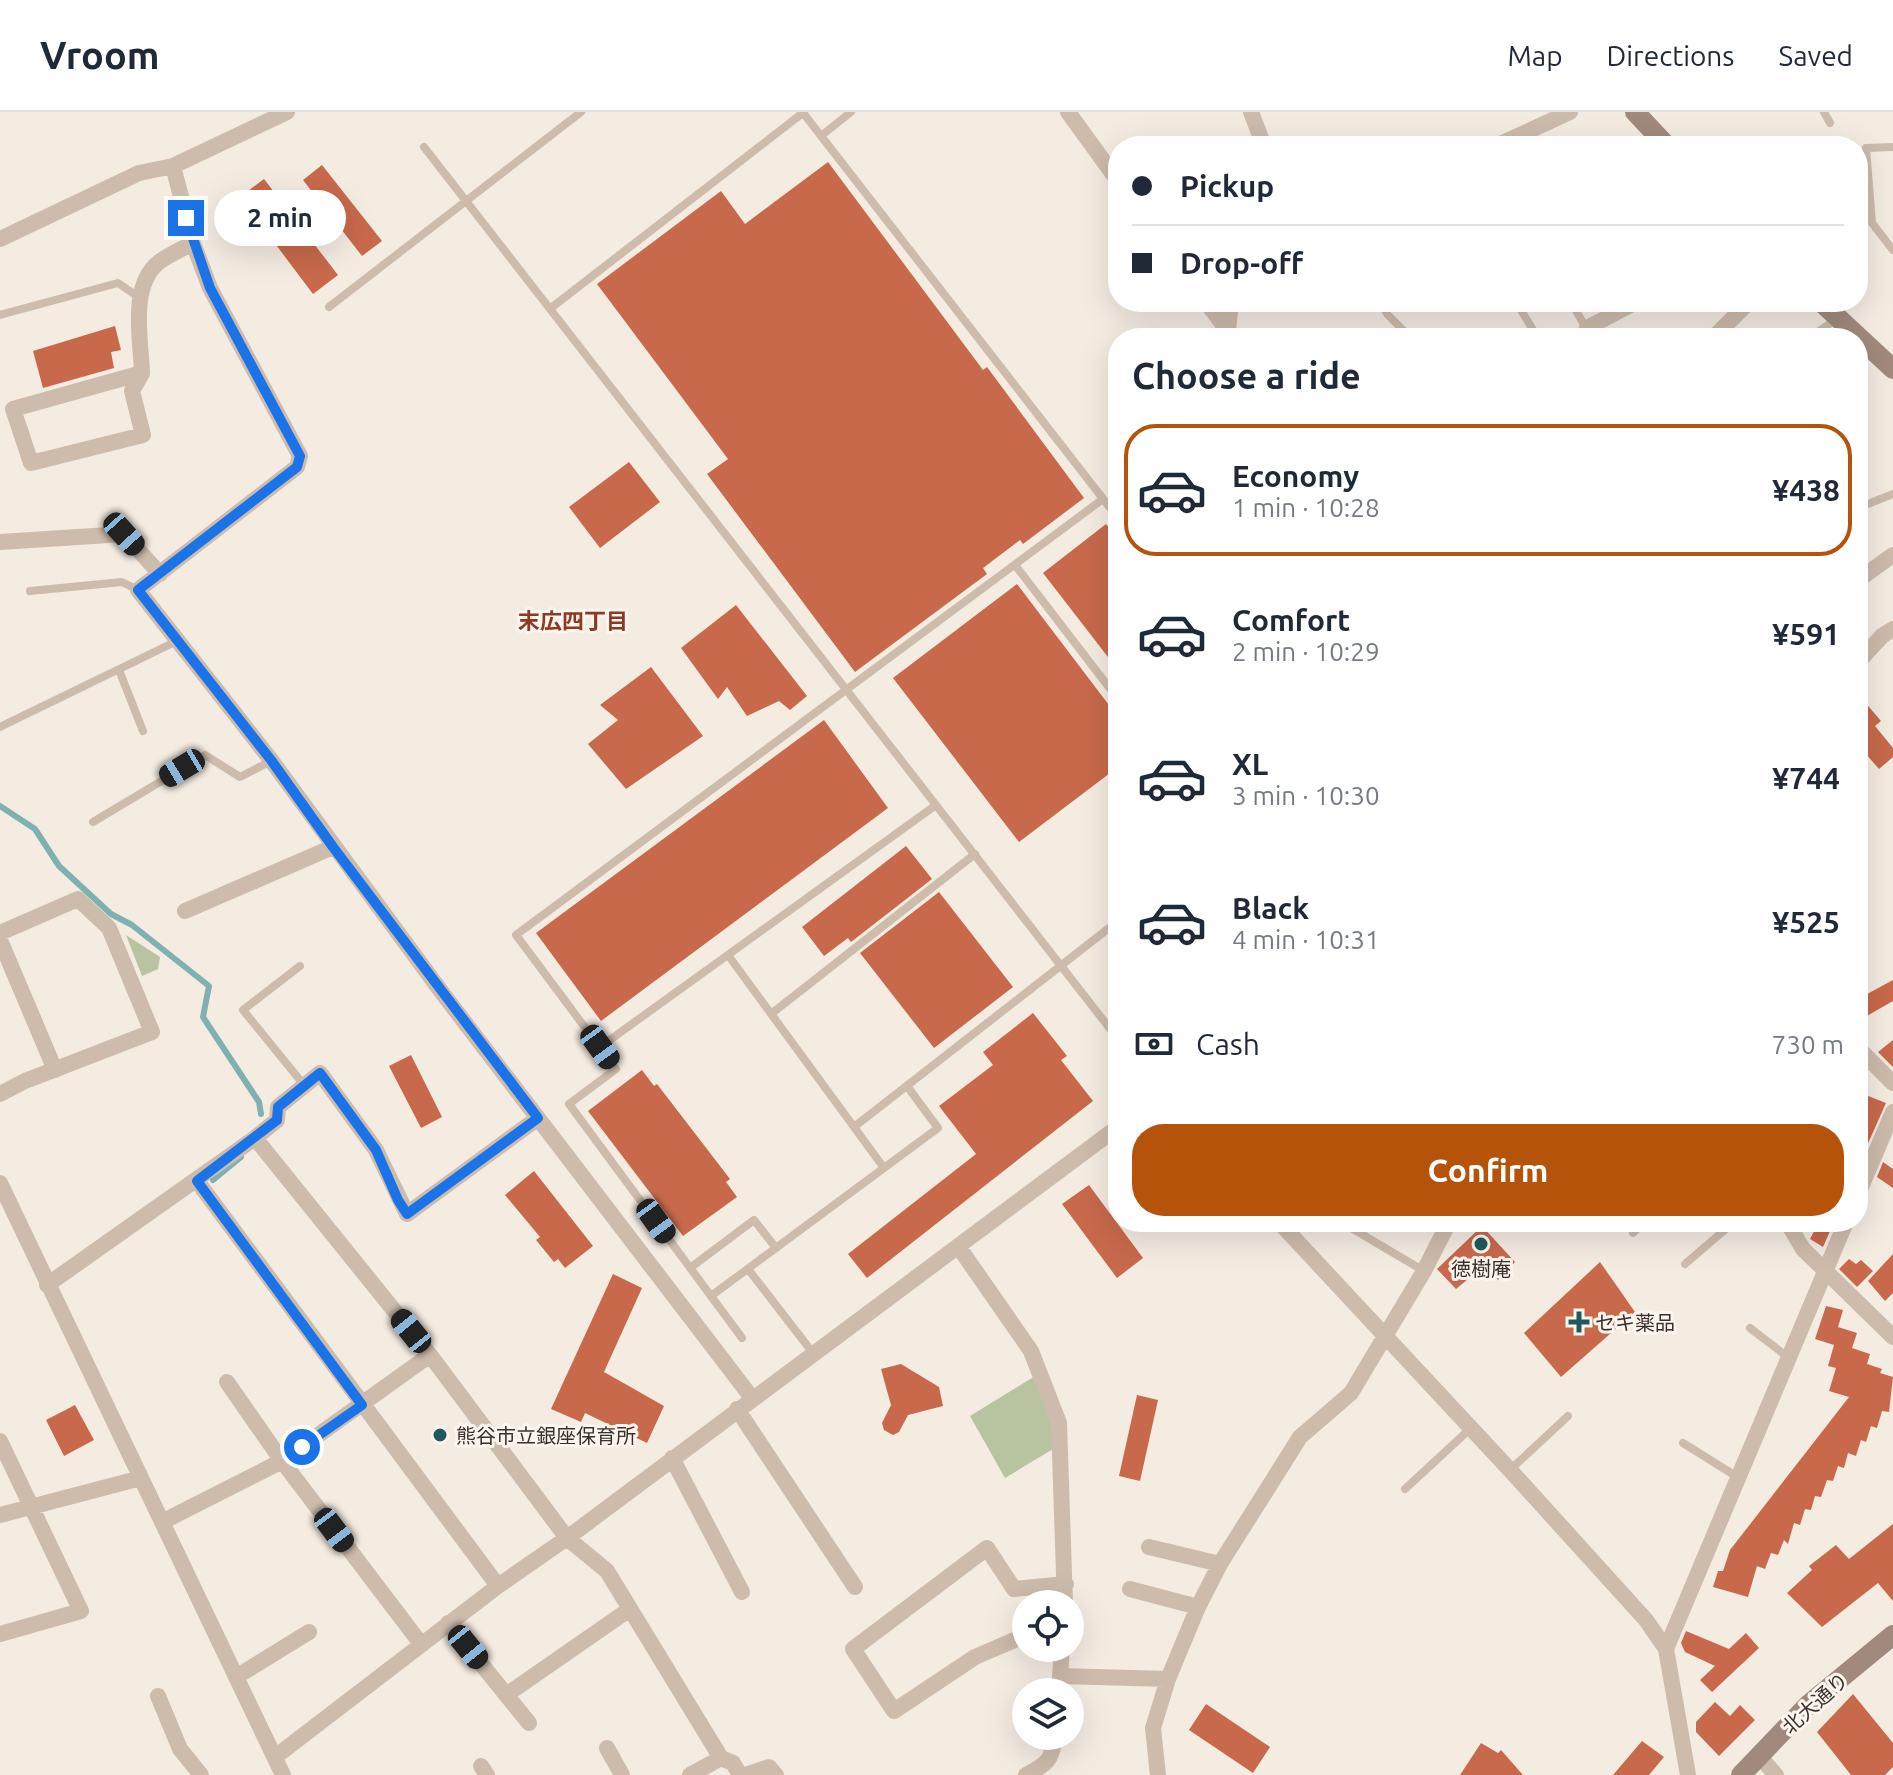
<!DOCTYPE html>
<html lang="en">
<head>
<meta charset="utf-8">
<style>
	body { margin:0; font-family:Ubuntu,"Noto Sans JP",sans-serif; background:#f6f6f7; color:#1f2937; height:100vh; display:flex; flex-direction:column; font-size:30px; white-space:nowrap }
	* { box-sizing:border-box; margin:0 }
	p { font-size:26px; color:#747a83 }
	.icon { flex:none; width:44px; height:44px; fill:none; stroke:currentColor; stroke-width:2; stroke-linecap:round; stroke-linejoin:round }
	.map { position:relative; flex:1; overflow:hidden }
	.details { position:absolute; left:1108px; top:216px; width:760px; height:904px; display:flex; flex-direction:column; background:#fff; border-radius:32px; box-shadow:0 8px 32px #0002 }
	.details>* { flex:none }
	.guide { position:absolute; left:1108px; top:24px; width:760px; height:176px; border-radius:32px; box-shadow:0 8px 32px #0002; display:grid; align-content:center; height:176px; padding:0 24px; background:#fff }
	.tools { position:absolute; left:1012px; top:1478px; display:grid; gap:16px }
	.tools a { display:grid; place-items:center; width:72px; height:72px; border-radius:50%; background:#fff; box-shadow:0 8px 32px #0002; font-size:40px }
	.end { position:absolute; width:36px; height:36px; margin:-18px; border:10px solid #1a73e8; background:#fff; box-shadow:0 0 0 4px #fff }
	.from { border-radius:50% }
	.bubble { position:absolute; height:56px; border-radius:28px; background:#fff; box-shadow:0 8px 32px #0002; font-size:26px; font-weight:700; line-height:56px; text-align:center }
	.car { position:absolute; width:24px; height:48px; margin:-24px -12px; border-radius:10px; box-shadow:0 0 6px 2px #0007; background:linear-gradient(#222 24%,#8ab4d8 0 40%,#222 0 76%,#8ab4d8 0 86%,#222 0) }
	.guide b { display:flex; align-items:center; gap:28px; height:76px; font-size:30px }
	.guide b+b { border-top:2px solid #e0e1e3 }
	.guide i { width:20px; height:20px; background:#1f2937 }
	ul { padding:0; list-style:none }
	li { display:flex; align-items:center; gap:24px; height:132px; margin:0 16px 12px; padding:0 8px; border:4px solid transparent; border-radius:32px }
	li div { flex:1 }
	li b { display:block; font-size:30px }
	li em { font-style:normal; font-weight:700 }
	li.on { border-color:#b45309 }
	li>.icon { width:72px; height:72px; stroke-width:1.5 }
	h2 { padding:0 24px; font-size:36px; line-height:96px }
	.pay { display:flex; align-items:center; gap:20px; height:88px; padding:0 24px; font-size:30px }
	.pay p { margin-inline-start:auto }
	.cta { display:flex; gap:16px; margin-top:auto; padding:16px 24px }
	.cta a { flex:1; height:92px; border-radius:32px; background:#b45309; color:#fff; font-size:32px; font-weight:700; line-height:92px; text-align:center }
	header { display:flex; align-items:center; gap:48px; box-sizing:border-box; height:112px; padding:0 40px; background:#fff; border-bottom:2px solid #e0e1e3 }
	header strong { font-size:38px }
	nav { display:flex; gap:44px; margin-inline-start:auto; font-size:28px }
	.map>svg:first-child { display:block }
	.green { fill:#b8c4a0 }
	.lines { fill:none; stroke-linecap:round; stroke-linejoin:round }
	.stream { stroke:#7fb0b2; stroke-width:6 }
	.building { fill:#c8694b }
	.lane { stroke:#cdbbac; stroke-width:8 }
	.street { stroke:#cdbbac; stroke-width:16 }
	.secondary { stroke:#a18a7d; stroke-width:20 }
	.route { stroke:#1a73e8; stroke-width:10 }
	.poi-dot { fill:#1f5a5e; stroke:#fbf5ee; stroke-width:3 }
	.labels { text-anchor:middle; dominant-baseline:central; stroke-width:6; stroke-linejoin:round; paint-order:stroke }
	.poi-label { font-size:20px; fill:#3b302b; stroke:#fbf5ee; text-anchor:start }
	.street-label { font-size:20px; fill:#3b302b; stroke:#fbf5ee }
	.neighbourhood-label { font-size:22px; font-weight:bold; fill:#8c3b22; stroke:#fbf5ee }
</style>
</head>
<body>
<header>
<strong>Vroom</strong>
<nav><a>Map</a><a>Directions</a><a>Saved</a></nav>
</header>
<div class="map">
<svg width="1893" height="1663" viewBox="0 0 1893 1663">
	<rect width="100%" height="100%" fill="#f4ebe1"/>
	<path class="green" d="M126 823 160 845 158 857 142 864Z
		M1035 1264 1053 1316V1337L1005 1366 970 1304Z"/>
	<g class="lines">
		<path class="stream" d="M0 694 35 717 59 754 111 802 132 813 209 874 203 905 259 990 261 1002
			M213 1068 241 1045"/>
	</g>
	<path class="building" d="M828 50 983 258 987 255 1084 386 1023 432 1020 428 983 456 987 462 855 560 707 362 728 347 597 172 721 79 745 112Z
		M322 53 382 129 362 144 303 68Z
		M264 67 338 163 313 182 240 85Z
		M115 214 121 238 111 240 114 256 43 276 33 239Z
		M629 350 660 390 600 436 569 395Z
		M1106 412 1118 427V558L1043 461Z
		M1017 472 1118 605V655L1019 730 893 566Z
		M736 493 807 584 790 598 779 589 747 604 727 575 718 587 681 536Z
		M651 555 703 624 626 677 588 632 618 608 600 593Z
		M1858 582 1881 609 1875 614 1893 636V645L1879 657 1858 633Z
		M824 608 888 696 601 909 536 821Z
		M906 734 932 767 851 830 848 826 824 844 802 815Z
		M939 780 1013 875 934 936 860 841Z
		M1893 868V889L1858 909V887Z
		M1033 901 1067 944 1061 948 1093 989 867 1166 848 1142 976 1042 939 994 993 953 983 940Z
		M1893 928V955L1878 940Z
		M411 943 442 1005 421 1016 389 954Z
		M642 958 654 974 657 972 730 1067 726 1070 737 1085 683 1124 588 999Z
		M1858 980 1886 991 1858 1054Z
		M1883 1050 1893 1057V1076L1877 1065Z
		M534 1059 593 1134 565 1156 558 1147 554 1150 536 1128 540 1125 505 1083Z
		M1089 1073 1143 1146 1117 1166 1062 1092Z
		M1819 1110H1834L1823 1135 1810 1127Z
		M1482 1114 1515 1150 1498 1168 1485 1153 1456 1177 1437 1157Z
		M1893 1142V1181L1885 1189 1868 1169Z
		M1849 1147 1856 1152 1861 1148 1873 1159 1857 1175 1839 1157Z
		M1600 1150 1635 1200 1561 1265 1524 1221Z
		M613 1162 642 1176 604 1260 664 1294 647 1331 585 1301 581 1310 551 1297Z
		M1826 1194 1843 1198 1838 1215 1857 1221 1852 1236 1870 1242 1867 1252 1882 1257 1880 1261 1893 1265 1889 1300 1882 1299 1877 1316 1871 1314 1866 1330 1861 1328 1856 1344 1848 1341 1844 1356 1838 1354 1833 1369 1827 1368 1821 1385 1815 1384 1811 1398 1805 1397 1800 1413 1794 1411 1788 1432 1784 1428 1778 1443 1771 1441 1765 1457 1757 1454 1748 1485 1713 1475 1718 1459H1723L1730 1438 1849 1285 1829 1279 1836 1256 1828 1254 1834 1233 1815 1227Z
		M901 1252 939 1275 943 1294 908 1303 899 1320 893 1323 884 1318 882 1311 891 1293 881 1257Z
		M1137 1283 1158 1288 1140 1369 1119 1364Z
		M75 1293 94 1328 64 1344 46 1308Z
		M1893 1412V1489L1878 1471 1822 1515 1787 1481 1812 1458 1809 1454 1836 1433 1849 1447Z
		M1686 1519 1729 1537 1746 1521 1759 1536 1712 1580 1700 1568 1715 1554 1685 1540 1681 1531Z
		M1853 1582 1893 1631V1655L1885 1663H1851L1817 1620Z
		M1715 1590 1730 1604 1740 1593 1755 1608 1719 1644 1696 1620V1610Z
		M1206 1592 1270 1635 1253 1661 1189 1618Z
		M1642 1629 1664 1645 1649 1663H1613Z
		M1481 1631 1498 1641 1501 1638 1523 1663H1460Z"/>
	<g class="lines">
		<path class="lane" d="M1824 0 1830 11
			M804 2 1118 406
			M821 24 851 0
			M424 35 1118 927
			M1893 35 1866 36 1872 111 1893 138
			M1381 190 1387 202 1411 226
			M1516 190 1538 226
			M1571 190 1586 216
			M329 195 581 0
			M551 196 804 0
			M0 203 118 171 140 186
			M1809 226 1838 206
			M1858 396 1893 382
			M1015 453 1118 587
			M30 479 122 470 138 478
			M119 558 143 619
			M0 615 177 529
			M1858 657 1859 659
			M93 710 205 643 240 665 271 649
			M728 843 884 1056
			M300 854 243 898 304 973
			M771 902 975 742
			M600 935 936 693
			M854 1015 1118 809
			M1341 1110 1424 1159
			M1633 1121 1644 1110
			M1291 1122 1302 1110
			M1685 1152 1734 1110
			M690 1156 754 1108 776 1136
			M748 1157 813 1241
			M711 1184 938 1016 907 974
			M1750 1216 1789 1246
			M742 1226 569 992 616 957 516 823 1103 387
			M1683 1331 1739 1366
			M1510 1358 1568 1304
			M1405 1377 1471 1316"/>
		<path class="street" d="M1068 0 1118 69
			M1251 0 1264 34
			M1496 34 1570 0
			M173 54 193 131 210 176 300 344 297 355 138 478 271 648 443 882 752 1286
			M0 127 139 61 173 54 287 0
			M1206 190 1233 226
			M1228 219 1231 190
			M1591 226 1587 216 1636 190
			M1713 226 1749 190
			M142 261 132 279 143 323 31 351 13 297 142 261C141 228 129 174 159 150 169 143 182 137 193 131
			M0 430 124 422 160 462
			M1858 468 1893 443
			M1858 550 1882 524 1893 517
			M185 799 333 735
			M0 821 78 787 109 816 152 920 25 969 0 982
			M0 828 55 958
			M1862 940 1893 971
			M255 1026 277 1008 278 995 320 961 376 1038 407 1102 538 1006
			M197 1069 498 1474
			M0 1071 283 1663
			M1858 1082 1893 1000
			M1279 1110 1510 1358 1646 1508 1666 1537 1688 1663
			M1787 1110 1803 1137 1893 1225
			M958 1134 1031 1239 1059 1311 1065 1492
			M47 1173 255 1026 430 1243 282 1349 162 1410
			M430 1243 567 1426 607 1459 721 1646 690 1663
			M227 1270 282 1349 421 1532
			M737 1297 855 1475
			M0 1329 81 1499 0 1522
			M672 1346 742 1480
			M0 1403 141 1366
			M1149 1435 1220 1452
			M1130 1477 1198 1495
			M448 1511 529 1611
			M1026 1523 975 1545 894 1599 853 1537 987 1436 1014 1477 1066 1472
			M1666 1537 1846 1110
			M1061 1564 1168 1567
			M236 1565 309 1520
			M1059 1580 1062 1536
			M506 1583 630 1497
			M158 1584 180 1637 201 1663
			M607 1636 622 1663
			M1759 1644 1776 1663
			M275 1645 498 1474 567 1426 1118 1015
			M721 1646 733 1651 740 1663
			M481 1654 487 1663
			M745 1663 769 1655 776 1663
			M1026 1663C1047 1652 1052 1649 1055 1624
			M1158 1663 1153 1616 1168 1567 1198 1495 1220 1452 1300 1325 1351 1281 1424 1159 1449 1110"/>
		<path class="secondary" d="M1635 0 1667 34
			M1821 190 1893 257
			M1741 1663 1808 1593 1893 1523"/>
	</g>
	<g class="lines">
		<path class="route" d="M186 106 210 176 300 344 297 355 138 478 271 648 333 735 538 1006 407 1102 398 1088 376 1038 320 961 278 995 277 1008 197 1069 362 1293 302 1335"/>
	</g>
	<g class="poi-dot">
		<circle cx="1481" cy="1132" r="8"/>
		<path d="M1575 1198h8v8h8v8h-8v8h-8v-8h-8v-8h8z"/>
		<circle cx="440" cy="1323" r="8"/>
	</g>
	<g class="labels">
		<g class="poi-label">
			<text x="1481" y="1156" text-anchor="middle">徳樹庵</text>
			<text x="1595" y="1210">セキ薬品</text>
			<text x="456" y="1323">熊谷市立銀座保育所</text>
		</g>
		<g class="street-label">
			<text transform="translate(1815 1591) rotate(-42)">北大通り</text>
		</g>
		<g class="neighbourhood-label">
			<text x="573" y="508">末広四丁目</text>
		</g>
	</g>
</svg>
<div class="tools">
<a><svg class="icon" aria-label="locate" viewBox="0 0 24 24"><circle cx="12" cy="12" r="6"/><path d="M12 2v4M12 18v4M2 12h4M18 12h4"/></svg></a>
<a><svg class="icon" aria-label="layers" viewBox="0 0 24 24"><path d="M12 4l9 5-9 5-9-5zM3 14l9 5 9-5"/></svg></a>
</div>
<i class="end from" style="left:302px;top:1335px"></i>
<i class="end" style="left:186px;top:106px"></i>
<div class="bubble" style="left:214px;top:78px;width:132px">2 min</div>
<i class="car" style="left:124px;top:422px;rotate:138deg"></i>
<i class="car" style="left:182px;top:656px;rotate:239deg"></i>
<i class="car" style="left:600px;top:935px;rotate:144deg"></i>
<i class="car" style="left:656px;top:1109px;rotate:144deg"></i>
<i class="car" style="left:411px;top:1219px;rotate:321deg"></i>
<i class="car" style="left:334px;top:1418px;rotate:143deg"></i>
<i class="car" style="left:468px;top:1535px;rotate:141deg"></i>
<div class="guide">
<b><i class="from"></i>Pickup</b>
<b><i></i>Drop-off</b>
</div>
<section class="details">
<h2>Choose a ride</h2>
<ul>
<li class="on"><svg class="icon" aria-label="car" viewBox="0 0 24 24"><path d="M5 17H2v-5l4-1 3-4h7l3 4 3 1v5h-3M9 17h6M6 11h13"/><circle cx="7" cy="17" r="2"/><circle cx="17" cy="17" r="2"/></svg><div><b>Economy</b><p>1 min · 10:28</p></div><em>¥438</em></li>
<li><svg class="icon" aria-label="car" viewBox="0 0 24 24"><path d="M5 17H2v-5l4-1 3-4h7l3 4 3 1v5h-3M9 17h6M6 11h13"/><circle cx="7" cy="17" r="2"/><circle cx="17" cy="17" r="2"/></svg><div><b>Comfort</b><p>2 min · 10:29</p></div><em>¥591</em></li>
<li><svg class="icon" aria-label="car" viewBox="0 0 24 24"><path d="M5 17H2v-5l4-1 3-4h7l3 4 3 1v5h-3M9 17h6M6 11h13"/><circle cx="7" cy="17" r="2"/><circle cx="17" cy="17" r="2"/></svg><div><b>XL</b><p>3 min · 10:30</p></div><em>¥744</em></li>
<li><svg class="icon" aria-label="car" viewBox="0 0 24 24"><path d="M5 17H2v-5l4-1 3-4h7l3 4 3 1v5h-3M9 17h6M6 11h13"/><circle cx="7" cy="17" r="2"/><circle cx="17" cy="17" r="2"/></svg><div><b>Black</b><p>4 min · 10:31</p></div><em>¥525</em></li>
</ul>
<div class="pay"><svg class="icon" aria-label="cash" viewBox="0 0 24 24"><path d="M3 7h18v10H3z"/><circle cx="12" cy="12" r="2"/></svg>Cash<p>730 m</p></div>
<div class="cta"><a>Confirm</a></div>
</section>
</div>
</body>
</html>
